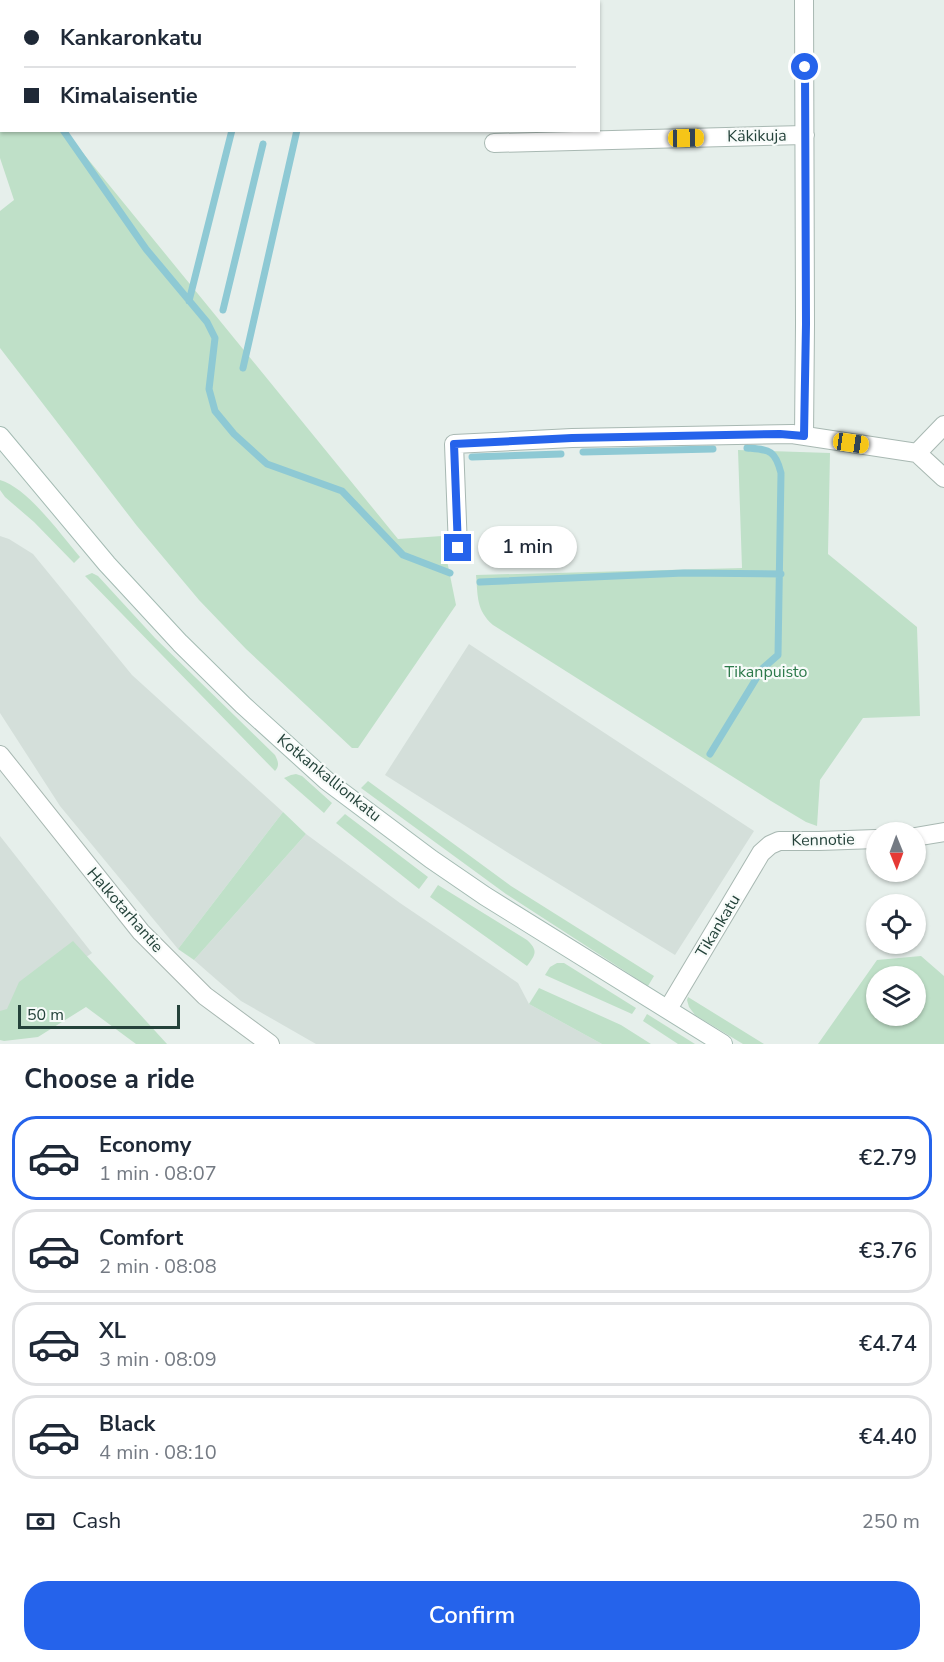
<!DOCTYPE html>
<html lang="en">
<head>
<meta charset="utf-8">
<style>
	body { margin:0; font-family:"Nunito Sans",sans-serif; background:#f6f6f7; color:#1f2937; height:100vh; display:flex; flex-direction:column; font-size:22px; white-space:nowrap }
	* { box-sizing:border-box; margin:0 }
	p { font-size:20px; color:#747a83 }
	.icon { flex:none; width:33px; height:33px; fill:none; stroke:currentColor; stroke-width:2; stroke-linecap:round; stroke-linejoin:round }
	.map { position:relative; height:1044px; overflow:hidden }
	.drawer { display:flex; flex-direction:column; background:#fff; flex:1 }
	.drawer>* { flex:none }
	.banner { position:absolute; left:0px; top:0px; width:600px; height:132px; box-shadow:0 2px 4px #0004; display:grid; align-content:center; height:132px; padding:0 24px; background:#fff }
	.needle { width:39px; rotate:179deg }
	.fabs { position:absolute; left:866px; top:822px; display:grid; gap:12px }
	.fabs a { display:grid; place-items:center; width:60px; height:60px; border-radius:50%; background:#fff; box-shadow:0 2px 4px #0004; font-size:30px }
	.scale { position:absolute; left:18px; bottom:15px; width:162px; box-sizing:border-box; padding-left:6px; border:3px solid #24423a; border-top:0; font-size:16px; line-height:21px; white-space:nowrap; color:#24423a; -webkit-text-stroke:4px #f7fbf9; paint-order:stroke }
	.end { position:absolute; width:27px; height:27px; margin:-14px; border:8px solid #2563eb; background:#fff; box-shadow:0 0 0 3px #fff }
	.from { border-radius:50% }
	.bubble { position:absolute; height:42px; border-radius:21px; background:#fff; box-shadow:0 2px 4px #0004; font-size:20px; font-weight:600; line-height:42px; text-align:center }
	.car { position:absolute; width:18px; height:36px; margin:-18px -9px; border-radius:8px; box-shadow:0 0 4px 2px #0007; background:linear-gradient(#f5c518 24%,#345 0 40%,#f5c518 0 76%,#345 0 86%,#f5c518 0) }
	.banner b { display:flex; align-items:center; gap:21px; height:57px; font-size:22px }
	.banner b+b { border-top:2px solid #e0e1e3 }
	.banner i { width:15px; height:15px; background:#1f2937 }
	ul { padding:0; list-style:none }
	li { display:flex; align-items:center; gap:18px; height:84px; margin:0 12px 9px; padding:0 12px; border:3px solid #e0e1e3; border-radius:24px }
	li div { flex:1 }
	li b { display:block; font-size:22px }
	li em { font-style:normal; font-weight:600 }
	li.active { border-color:#2563eb }
	li>.icon { width:54px; height:54px; stroke-width:1.5 }
	h2 { padding:0 24px; font-size:27px; line-height:72px }
	.pay { display:flex; align-items:center; gap:15px; height:66px; padding:0 24px; font-size:22px }
	.pay p { margin-inline-start:auto }
	.action { display:flex; gap:12px; margin-top:auto; padding:12px 24px }
	.action a { flex:1; height:69px; border-radius:24px; background:#2563eb; color:#fff; font-size:24px; font-weight:600; line-height:69px; text-align:center }
	.map>svg:first-child { display:block }
	.built { fill:#d4dfda }
	.green { fill:#bfe0c8; fill-rule:evenodd }
	.lines { fill:none; stroke-linecap:round; stroke-linejoin:round }
	.stream { stroke:#8ec9d4; stroke-width:7 }
	.street-casing { stroke:#a8b8b2; stroke-width:20 }
	.secondary-casing { stroke:#a4bbb3; stroke-width:20 }
	.street { stroke:#fff; stroke-width:18 }
	.secondary { stroke:#fff; stroke-width:18 }
	.route { stroke:#2563eb; stroke-width:8 }
	.labels { text-anchor:middle; dominant-baseline:central; stroke-width:4.5; stroke-linejoin:round; paint-order:stroke }
	.street-label { font-size:16px; fill:#24423a; stroke:#f7fbf9 }
	.park-label { font-size:16px; fill:#2d7a4b; stroke:#f7fbf9 }
</style>
</head>
<body>
<div class="map">
<svg width="944" height="1044" viewBox="0 0 944 1044">
	<rect width="100%" height="100%" fill="#e6efeb"/>
	<path class="built" d="M0 536 9 539 33 554 132 675 283 812 178 949 60 806 0 713Z
		M469 644 754 831 675 955 510 854 385 775Z
		M306 834 400 903 518 983 529 1004 602 1044H316L241 1001 194 960Z
		M0 836 92 953 0 1017Z"/>
	<path class="green" d="M0 46 2 48V130L65 131 398 539 442 536 456 605 358 748H352L246 649 199 600 137 526 0 348V211L14 200 0 158Z
		M738 450 830 453 828 554 917 627 920 716 863 718 820 780 817 826 806 822 771 801 493 625C476 610 478 596 476 575L742 568Z
		M0 480C28 488 61 535 80 557L74 563 34 522 5 497 0 490Z
		M92 573 98 576 155 638 275 755C278 761 280 765 275 771L85 576Z
		M296 774 302 776 332 803 324 813 284 778 291 775Z
		M368 781 511 886 654 976 648 986 506 894 361 788Z
		M283 812 306 834 194 960 178 949Z
		M345 814 428 877 419 889 336 823Z
		M438 885 527 940C539 951 535 955 527 966L430 897Z
		M73 941 167 1044H136L86 1007 38 1037 4 1041 0 1040V1011L7 1009 19 982Z
		M921 956 944 976V1044H818L877 960ZM876 976H915V1016H876Z
		M557 963H564L636 1008 632 1014 545 975 550 967Z
		M539 988 621 1025 651 1044H602L529 1004Z
		M688 997 764 1044H743L695 1015 689 1007 687 1000Z
		M647 1014 695 1044H678L643 1021Z"/>
	<g class="lines">
		<path class="stream" d="M0 40 2 43
			M63 130 146 249 207 322 215 338 209 389 215 411 234 434 267 464 342 491 403 555 450 573
			M189 301 232 130
			M223 310 263 144
			M243 368 297 130
			M583 452 713 449
			M472 457 561 454
			M480 582 684 573 781 574
			M710 754 762 669 778 655 781 473C775 449 769 450 747 448"/>
		<g class="street-casing">
			<path id="street" d="M494 143 805 135
				M804 436 805 324 804 0
				M917 453 944 425
				M458 548 454 444 572 438 792 434 917 453 944 478
				M0 755 141 932 205 996 270 1044
				M915 837 944 832
				M668 1009 761 853 770 845 779 841H819L876 839"/>
		</g>
		<g class="secondary-casing">
			<path id="secondary" d="M0 436 107 564 180 643 243 705 327 781 431 859 485 896 723 1044"/>
		</g>
		<use href="#street" class="street"/>
		<use href="#secondary" class="secondary"/>
	</g>
	<g class="lines">
		<path class="route" d="M458 548 454 444 572 438 780 434 804 436 806 324 805 67"/>
	</g>
	<g class="labels">
		<g class="street-label">
			<text transform="translate(757 136) rotate(-1)">Käkikuja</text>
			<text transform="translate(329 778) rotate(39)">Kotkankallionkatu</text>
			<text transform="translate(823 840) rotate(-1)">Kennotie</text>
			<text transform="translate(125 910) rotate(49)">Halkotarhantie</text>
			<text transform="translate(718 926) rotate(-59)">Tikankatu</text>
		</g>
		<g class="park-label">
			<text x="766" y="672">Tikanpuisto</text>
		</g>
	</g>
</svg>
<div class="fabs">
<a><svg class="needle" viewBox="-14 -14 28 28"><path d="M0-13l5 13h-10z" fill="#e53935"/><path d="M0 13l5-13h-10z" fill="#747a83"/></svg></a>
<a><svg class="icon" aria-label="locate" viewBox="0 0 24 24"><circle cx="12" cy="12" r="6"/><path d="M12 2v4M12 18v4M2 12h4M18 12h4"/></svg></a>
<a><svg class="icon" aria-label="layers" viewBox="0 0 24 24"><path d="M12 4l9 5-9 5-9-5zM3 14l9 5 9-5"/></svg></a>
</div>
<div class="scale">50 m</div>
<i class="end from" style="left:805px;top:67px"></i>
<i class="end" style="left:458px;top:548px"></i>
<div class="bubble" style="left:478px;top:526px;width:99px">1 min</div>
<i class="car" style="left:686px;top:138px;rotate:89deg"></i>
<i class="car" style="left:851px;top:443px;rotate:98deg"></i>
<div class="banner">
<b><i class="from"></i>Kankaronkatu</b>
<b><i></i>Kimalaisentie</b>
</div>
</div>
<section class="drawer">
<h2>Choose a ride</h2>
<ul>
<li class="active"><svg class="icon" aria-label="car" viewBox="0 0 24 24"><path d="M5 17H2v-5l4-1 3-4h7l3 4 3 1v5h-3M9 17h6M6 11h13"/><circle cx="7" cy="17" r="2"/><circle cx="17" cy="17" r="2"/></svg><div><b>Economy</b><p>1 min · 08:07</p></div><em>€2.79</em></li>
<li><svg class="icon" aria-label="car" viewBox="0 0 24 24"><path d="M5 17H2v-5l4-1 3-4h7l3 4 3 1v5h-3M9 17h6M6 11h13"/><circle cx="7" cy="17" r="2"/><circle cx="17" cy="17" r="2"/></svg><div><b>Comfort</b><p>2 min · 08:08</p></div><em>€3.76</em></li>
<li><svg class="icon" aria-label="car" viewBox="0 0 24 24"><path d="M5 17H2v-5l4-1 3-4h7l3 4 3 1v5h-3M9 17h6M6 11h13"/><circle cx="7" cy="17" r="2"/><circle cx="17" cy="17" r="2"/></svg><div><b>XL</b><p>3 min · 08:09</p></div><em>€4.74</em></li>
<li><svg class="icon" aria-label="car" viewBox="0 0 24 24"><path d="M5 17H2v-5l4-1 3-4h7l3 4 3 1v5h-3M9 17h6M6 11h13"/><circle cx="7" cy="17" r="2"/><circle cx="17" cy="17" r="2"/></svg><div><b>Black</b><p>4 min · 08:10</p></div><em>€4.40</em></li>
</ul>
<div class="pay"><svg class="icon" aria-label="cash" viewBox="0 0 24 24"><path d="M3 7h18v10H3z"/><circle cx="12" cy="12" r="2"/></svg>Cash<p>250 m</p></div>
<div class="action"><a>Confirm</a></div>
</section>
</body>
</html>
